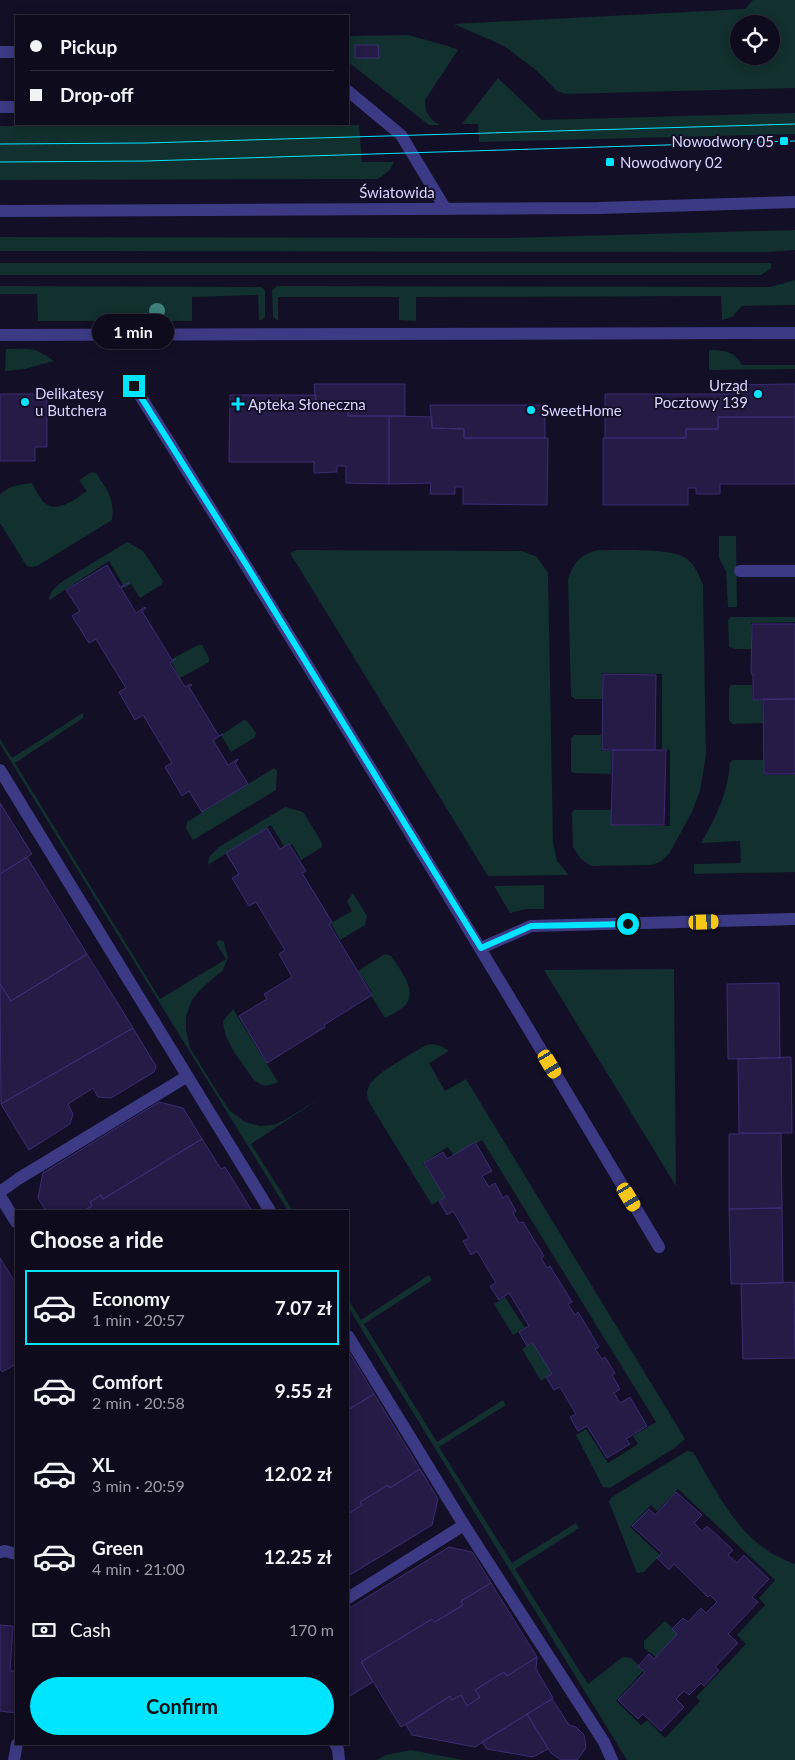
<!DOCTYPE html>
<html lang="en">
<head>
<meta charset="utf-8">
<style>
	body { margin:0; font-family:Lato,sans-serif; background:#1c1929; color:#f1f3f6; height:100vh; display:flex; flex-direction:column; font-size:19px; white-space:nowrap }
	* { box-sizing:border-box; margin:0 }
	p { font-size:16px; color:#9b9ba3 }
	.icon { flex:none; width:28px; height:28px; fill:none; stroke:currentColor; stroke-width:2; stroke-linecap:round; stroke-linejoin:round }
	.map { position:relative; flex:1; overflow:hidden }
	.side { position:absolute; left:15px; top:1210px; width:334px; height:535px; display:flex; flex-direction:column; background:#0e0b1c; border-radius:0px; box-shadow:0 2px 12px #0003,0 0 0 1px #2e2b3b }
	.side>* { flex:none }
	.top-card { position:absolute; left:15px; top:15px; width:334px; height:110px; border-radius:0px; box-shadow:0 2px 12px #0003,0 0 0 1px #2e2b3b; display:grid; align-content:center; height:110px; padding:0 15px; background:#0e0b1c }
	.controls { position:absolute; left:730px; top:15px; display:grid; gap:10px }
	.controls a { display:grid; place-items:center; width:50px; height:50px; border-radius:50%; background:#0e0b1c; box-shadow:0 2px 12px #0003,0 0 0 1px #2e2b3b; font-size:25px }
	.end { position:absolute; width:22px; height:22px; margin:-11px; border:6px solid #00e5ff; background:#111; box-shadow:0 0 0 2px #111 }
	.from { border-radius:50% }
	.bubble { position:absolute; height:35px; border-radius:18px; background:#0e0b1c; box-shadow:0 2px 12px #0003,0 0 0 1px #2e2b3b; font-size:16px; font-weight:700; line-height:35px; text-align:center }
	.car { position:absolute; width:15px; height:30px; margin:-15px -8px; border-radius:6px; box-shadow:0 0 4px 1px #0007; background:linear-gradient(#f5c518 24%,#345 0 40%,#f5c518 0 76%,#345 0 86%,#f5c518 0) }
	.top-card b { display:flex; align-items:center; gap:18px; height:48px; font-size:19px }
	.top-card b+b { border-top:1px solid #2e2b3b }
	.top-card i { width:12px; height:12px; background:#f1f3f6 }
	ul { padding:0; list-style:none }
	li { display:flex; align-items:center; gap:15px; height:75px; margin:0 10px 8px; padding:0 5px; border:2px solid transparent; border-radius:0px }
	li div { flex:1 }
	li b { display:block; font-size:19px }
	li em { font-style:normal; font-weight:700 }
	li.active { border-color:#00e5ff }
	li>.icon { width:45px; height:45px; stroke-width:1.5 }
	h2 { padding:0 15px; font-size:22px; line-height:60px }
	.pay { display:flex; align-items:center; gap:12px; height:55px; padding:0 15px; font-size:19px }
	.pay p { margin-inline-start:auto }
	.primary-button { display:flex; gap:10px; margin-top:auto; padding:10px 15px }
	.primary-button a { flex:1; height:58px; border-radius:30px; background:#00e5ff; color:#111; font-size:20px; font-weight:700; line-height:58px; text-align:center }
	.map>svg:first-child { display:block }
	.green { fill:#12302f; fill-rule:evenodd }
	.building { fill:#241b47; stroke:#3b2d73 }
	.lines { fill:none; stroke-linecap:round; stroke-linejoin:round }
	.service { stroke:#3d3a85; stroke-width:12 }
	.tertiary { stroke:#3d3a85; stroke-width:12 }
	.tram { stroke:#00e5ff; stroke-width:1 }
	.tree { fill:#3d827b }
	.route { stroke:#00e5ff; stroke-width:6 }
	.poi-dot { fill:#00e5ff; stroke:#130f26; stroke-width:2 }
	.labels { text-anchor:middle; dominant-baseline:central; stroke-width:4; stroke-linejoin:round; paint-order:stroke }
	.poi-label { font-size:15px; fill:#d9d4ff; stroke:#130f26; text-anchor:start }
	.street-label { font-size:15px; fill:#d9d4ff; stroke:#130f26 }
</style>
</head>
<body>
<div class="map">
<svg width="795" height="1760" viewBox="0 0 795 1760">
	<rect width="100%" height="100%" fill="#130f26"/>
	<path class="green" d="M753 0H795V88L566 94 557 91 536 70 504 46 454 24 745 9ZM739 24H771V56H739Z
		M408 35 448 46 458 50 425 100 426 111 432 120 440 125H429L348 62V36Z
		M498 78 542 120 795 113V134L479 142 478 124H462Z
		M359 125 362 162H394L390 170 378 179 0 180V126Z
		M795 230V250L768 252 0 251V237L506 238Z
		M0 263H771V268L761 275H0Z
		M795 280V305L742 306 732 317 722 320 721 296 416 297V321L399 320V297H278V321L273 317 272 290 277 286 770 287Z
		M0 286 262 287 265 291V317L262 320H259L258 295 192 297V321H38L37 294H0Z
		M6 349C29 349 34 346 54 361L25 369 5 371Z
		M709 350C724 350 734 351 742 365H795V369L709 370Z
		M92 472 96 473C107 490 115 498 112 520L37 566 30 567 26 565 0 523V495C9 485 19 485 32 483 36 489 40 500 46 504 59 513 76 498 87 491L79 480Z
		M719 536H736L737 607H728L726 571 719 558Z
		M127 542 143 551 163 581 161 585 140 598 131 584 125 588 109 561 48 601 52 591 60 583Z
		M297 550 522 551 537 557 548 573 553 842 557 861 569 875 488 876 290 553Z
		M598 550C619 551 671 547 687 559 695 565 699 575 703 585L706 755 700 791 692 812 669 854 660 862 651 865 591 866 581 859 573 847 572 813 574 810H611V825L670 826V750L662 749V674L602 673V699H575L571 696 568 579C574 562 580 555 598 550Z
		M731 617H795V622L751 623V649H735L729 647 728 620Z
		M198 645H202L209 658V662L180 678 170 660Z
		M731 685H752V700H762L763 723 732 724 729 720V689Z
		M83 713V718L15 763 160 999 226 959 216 943 219 940 224 942 228 958 223 970 202 988 192 1000 186 1016V1030L190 1048 216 1090 230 1111 245 1122 260 1126 273 1125 283 1121 322 1097 251 1144 293 1211H288L0 744V739L12 758Z
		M244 720 247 721 256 733 254 738 231 752 221 735Z
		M574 735H601V751H612L611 774 574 773 571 771V738Z
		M732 760H763L764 775H795V872L694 874V864L741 863 740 841 701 843C716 818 728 792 730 763Z
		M274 768 277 770 276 790 193 840 186 829 187 822Z
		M285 807 300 811 304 813 322 843V847L301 860 292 844 285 848 271 825 208 865 209 857 219 847Z
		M544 885V909H526L510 913 494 886Z
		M353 893 367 916 365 925 340 940 331 923 352 911 347 901Z
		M385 954 391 956C400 970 421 993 402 1008 397 1012 391 1015 385 1018L370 994 372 992 358 971Z
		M674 969 676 1186 544 970Z
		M233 1009 278 1082C268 1087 263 1087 254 1080 242 1062 224 1043 223 1021Z
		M432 1044 441 1046 449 1051 429 1063 445 1091 466 1079 685 1439 676 1447 610 1488 603 1487 576 1435 586 1429 608 1463 638 1444 633 1436 656 1422 482 1140 454 1156 448 1147 423 1163 445 1197 432 1205 370 1104C367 1098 366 1092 369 1086 376 1072 412 1054 426 1045Z
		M429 1275 432 1280 364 1324 437 1442 503 1400 506 1405 439 1447 512 1563 576 1523 579 1528 515 1569 588 1684 623 1657 631 1658 644 1670 616 1701 641 1725 647 1720 665 1738 700 1701 696 1697 746 1644 737 1635 765 1605 759 1598 775 1580 678 1489 657 1511 651 1505 630 1527 660 1555 644 1572 637 1573 609 1502 612 1497 687 1451 693 1452C716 1490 736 1535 777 1556 783 1559 789 1562 795 1564V1760H627L348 1307V1299L361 1320Z
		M505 1297 525 1328 513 1335 494 1304Z
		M534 1342 552 1374 541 1381 522 1349Z
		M665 1621 678 1633 656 1657 644 1648V1641Z
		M411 1750 463 1760H377L386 1755Z"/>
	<path class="building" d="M355 45H378L379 58H355Z
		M314 384H405V416H348V407H316Z
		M789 384H795V417H718V429H686V438H605V394H729V385Z
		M0 394H47V447H35V461H0Z
		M230 395H316V407H348V416H389V484L346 483V466H337V472L314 473V462H229Z
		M430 405H545V438H464V429L432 428Z
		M389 416 432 417V428L464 429V438H548L547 505 463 504V487H455V494H430L431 483 389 484Z
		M718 417H795V484H720V494H696V488H688V505H603V438H686V429H718Z
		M107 565 120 587 130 582 121 588 136 613 145 607 146 608 142 611 172 660 176 659 170 663 185 687 190 684 192 685 189 687 219 736 223 734 213 740 228 765 238 759V760L235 763 248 784 202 812 189 791 182 796 165 767 172 763 143 715 135 720 119 692 126 688 96 639 89 643 72 616 80 611 66 590Z
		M752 624H795V699L753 700V674H751Z
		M603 674 656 675 655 750H602Z
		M763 699H795V774H764Z
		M613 750H666L664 825H611Z
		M0 803 32 854 0 874Z
		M267 828 280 849 289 844 306 871 302 873 332 922 329 924 372 995 324 1025 325 1027 267 1063 239 1016 267 999 264 994 292 977 279 954 285 950 256 902 249 906 232 878 239 874 226 853Z
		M27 857 87 954 11 1001 0 984V874Z
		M87 954 133 1028 1 1104 0 984 11 1001Z
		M779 983 780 1058 728 1059 727 984Z
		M133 1028 156 1066 154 1072 111 1098 98 1097 93 1088 68 1104 73 1114 70 1124 29 1150 1 1104Z
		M791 1057 792 1133H739L738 1059Z
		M159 1102 183 1108 202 1139 103 1199 101 1195 90 1202 92 1206 83 1211H46L38 1198 43 1173Z
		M781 1133 782 1208 729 1209V1134Z
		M202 1139 221 1169 225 1167 252 1211H83L92 1206 90 1202 101 1195 103 1199Z
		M475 1142 492 1171 482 1176 489 1187 495 1183 503 1198 507 1195 516 1211 513 1213 519 1223 523 1222 544 1256 541 1258 547 1268 550 1266 572 1302 568 1304 575 1315 578 1312 599 1347 595 1349 602 1359 605 1357 615 1373 612 1375 620 1389 614 1393 620 1403 630 1397 647 1426 626 1439 630 1444 607 1458 587 1426 578 1431 570 1417 576 1414 560 1387 554 1390 546 1377 552 1374 532 1342 527 1346 519 1332 529 1326 509 1293 499 1300 490 1286 496 1283 477 1251 471 1255 463 1241 469 1238 453 1211 447 1215 439 1201 445 1197 424 1163 443 1152 447 1159Z
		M782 1208 783 1283 731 1284 729 1209Z
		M0 1258 16 1284V1364L2 1372 0 1369Z
		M794 1282 795 1358 743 1359 741 1284Z
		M348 1350 374 1394 348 1410Z
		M374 1394 420 1469 390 1488 388 1485 360 1502 362 1505 348 1514V1410Z
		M420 1469 438 1499 432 1525 348 1576V1514L362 1505 360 1502 388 1485 390 1488Z
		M676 1492 702 1515 694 1523 702 1531 707 1526 733 1550 728 1555 737 1563 744 1555 769 1579 752 1597 758 1602 728 1634 738 1643 715 1667 719 1670 704 1686 701 1683 689 1695 684 1691 676 1699 684 1707 661 1731 643 1714 638 1719 618 1700 645 1672 638 1666 649 1654 654 1659 677 1634 672 1629 683 1618 688 1622 701 1608 706 1613 717 1602 710 1595 708 1597 674 1564 669 1570 657 1558 662 1553 632 1526 649 1509 655 1515Z
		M449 1547 472 1552 491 1583 461 1601 463 1605 435 1622 432 1619 361 1662 373 1682 348 1697V1609Z
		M491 1583 537 1657 507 1676 504 1672 475 1690 480 1697 467 1706 461 1695 452 1700 450 1696 401 1727 361 1662 432 1619 435 1622 463 1605 461 1601Z
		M0 1625 13 1626 10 1671H16V1713L0 1711Z
		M537 1657 536 1669 553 1698 475 1747 412 1735 406 1725 450 1696 452 1700 461 1695 467 1706 480 1697 475 1690 504 1672 507 1676Z
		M552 1699 569 1725 576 1727 584 1735 586 1748 577 1760H561L551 1753 527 1714Z
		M527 1714 548 1749 533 1757 487 1749 482 1742Z"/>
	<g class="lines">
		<path class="service" d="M0 52H16
			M348 91 401 135 445 208
			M0 107H16
			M0 335 795 333
			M134 386C313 671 487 958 659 1247
			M740 571H795
			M0 770 270 1211
			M481 948 531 926 795 919
			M0 1192 18 1179 186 1077
			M0 1196 16 1222
			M348 1336 464 1525 604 1742 612 1760
			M0 1552 5 1551 16 1554
			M348 1598 464 1525
			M335 1744 338 1749 339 1760
			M14 1760 17 1744"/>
		<path class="tertiary" d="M0 211 599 208 795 202"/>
		<path class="tram" d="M0 144 146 143 795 124
			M0 162 146 161 795 141"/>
	</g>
	<circle class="tree" cx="157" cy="311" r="8"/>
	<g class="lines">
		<path class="route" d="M134 386 247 566 481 948 531 926 628 924"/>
	</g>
	<g class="poi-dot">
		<rect x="779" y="136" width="10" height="10" rx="2.5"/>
		<rect x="605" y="157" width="10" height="10" rx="2.5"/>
		<circle cx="758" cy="394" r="5"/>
		<circle cx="25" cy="402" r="5"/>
		<path d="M235.5 396.5h5v5h5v5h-5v5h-5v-5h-5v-5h5z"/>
		<circle cx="531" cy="410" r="5"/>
	</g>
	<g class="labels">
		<g class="poi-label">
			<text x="774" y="141" text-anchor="end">Nowodwory 05</text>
			<text x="620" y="162">Nowodwory 02</text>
			<text x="748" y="385" text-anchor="end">Urząd<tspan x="748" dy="17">Pocztowy 139</tspan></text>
			<text x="35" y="393">Delikatesy<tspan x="35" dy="17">u Butchera</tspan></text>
			<text x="248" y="404">Apteka Słoneczna</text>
			<text x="541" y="410">SweetHome</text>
		</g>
		<g class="street-label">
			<text x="397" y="192">Światowida</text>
		</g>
	</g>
</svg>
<div class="controls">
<a><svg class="icon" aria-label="locate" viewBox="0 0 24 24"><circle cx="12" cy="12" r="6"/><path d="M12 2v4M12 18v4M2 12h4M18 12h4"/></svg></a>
</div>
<i class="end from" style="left:628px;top:924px"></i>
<i class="end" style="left:134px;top:386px"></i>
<div class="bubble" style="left:92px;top:314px;width:82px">1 min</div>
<i class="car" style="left:704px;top:922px;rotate:88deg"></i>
<i class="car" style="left:550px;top:1064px;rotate:149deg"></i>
<i class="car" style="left:629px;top:1197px;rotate:149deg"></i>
<div class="top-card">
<b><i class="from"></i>Pickup</b>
<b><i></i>Drop-off</b>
</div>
<section class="side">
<h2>Choose a ride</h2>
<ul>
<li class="active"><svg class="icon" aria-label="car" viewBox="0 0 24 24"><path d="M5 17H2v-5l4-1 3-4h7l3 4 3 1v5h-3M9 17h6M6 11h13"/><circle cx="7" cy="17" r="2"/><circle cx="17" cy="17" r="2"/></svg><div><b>Economy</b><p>1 min · 20:57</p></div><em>7.07 zł</em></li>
<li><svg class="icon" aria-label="car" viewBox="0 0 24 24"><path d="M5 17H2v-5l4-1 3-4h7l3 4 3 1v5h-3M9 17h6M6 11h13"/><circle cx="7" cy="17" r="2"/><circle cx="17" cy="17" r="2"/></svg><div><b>Comfort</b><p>2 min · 20:58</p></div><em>9.55 zł</em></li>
<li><svg class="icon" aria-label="car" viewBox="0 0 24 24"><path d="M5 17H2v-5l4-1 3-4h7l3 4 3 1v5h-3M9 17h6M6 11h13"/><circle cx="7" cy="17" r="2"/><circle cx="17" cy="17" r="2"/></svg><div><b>XL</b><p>3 min · 20:59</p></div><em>12.02 zł</em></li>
<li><svg class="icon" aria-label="car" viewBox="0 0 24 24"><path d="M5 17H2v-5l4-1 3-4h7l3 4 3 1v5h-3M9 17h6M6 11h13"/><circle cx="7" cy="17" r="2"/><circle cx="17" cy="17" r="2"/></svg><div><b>Green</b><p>4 min · 21:00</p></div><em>12.25 zł</em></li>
</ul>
<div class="pay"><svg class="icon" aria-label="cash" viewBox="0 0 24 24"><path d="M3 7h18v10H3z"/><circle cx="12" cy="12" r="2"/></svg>Cash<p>170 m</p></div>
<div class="primary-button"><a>Confirm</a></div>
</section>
</div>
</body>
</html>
